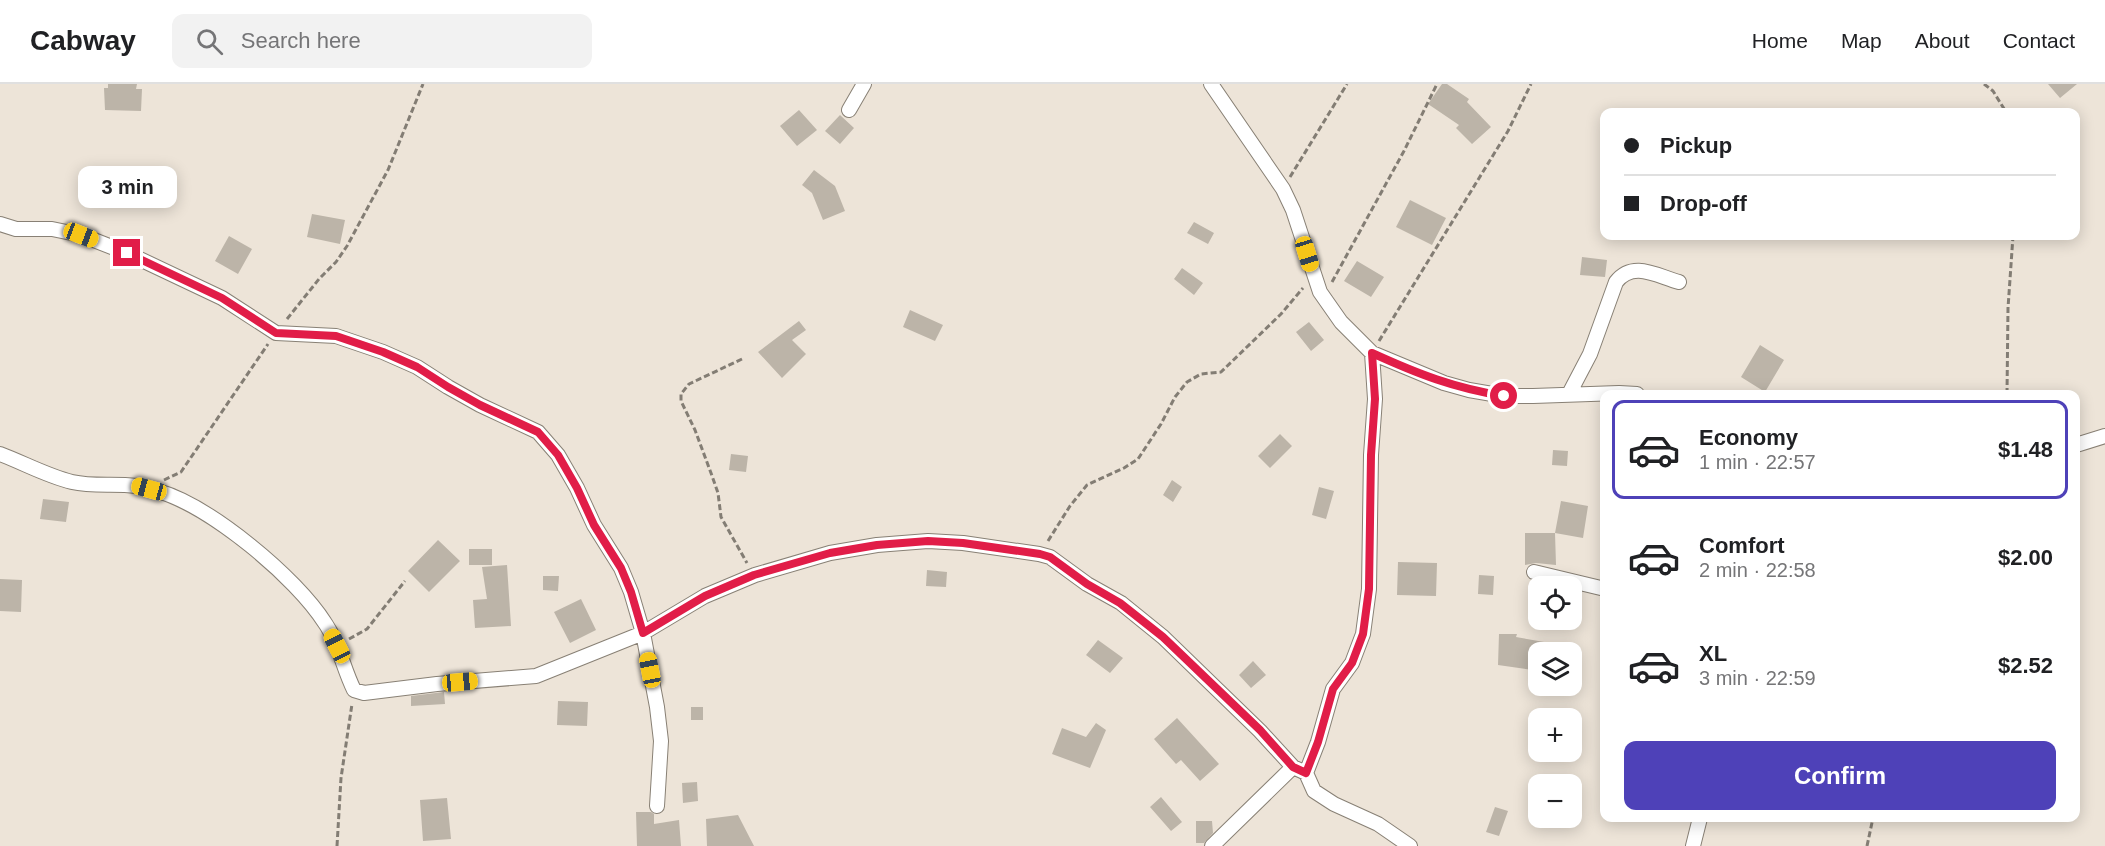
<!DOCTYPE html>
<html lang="en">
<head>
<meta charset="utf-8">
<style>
	body { margin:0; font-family:Arial,sans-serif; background:#f2f2f2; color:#202124; height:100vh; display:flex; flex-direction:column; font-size:22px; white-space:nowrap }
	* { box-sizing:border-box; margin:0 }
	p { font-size:20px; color:#757577 }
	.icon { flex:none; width:33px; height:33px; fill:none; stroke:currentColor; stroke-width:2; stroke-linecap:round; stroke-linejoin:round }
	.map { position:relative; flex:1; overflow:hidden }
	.side { position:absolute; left:1600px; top:306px; width:480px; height:432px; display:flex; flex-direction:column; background:#fff; border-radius:12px; box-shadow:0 3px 15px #0003 }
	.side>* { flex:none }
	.hud { position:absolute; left:1600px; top:24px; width:480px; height:132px; border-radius:12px; box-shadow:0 3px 15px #0003; display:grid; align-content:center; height:132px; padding:0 24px; background:#fff }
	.buttons { position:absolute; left:1528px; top:492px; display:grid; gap:12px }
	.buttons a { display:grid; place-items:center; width:54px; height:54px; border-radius:12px; background:#fff; box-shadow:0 3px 15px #0003; font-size:30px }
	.end { position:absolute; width:27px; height:27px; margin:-14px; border:8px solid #e11d48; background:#fff; box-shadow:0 0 0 3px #fff }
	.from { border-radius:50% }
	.bubble { position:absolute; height:42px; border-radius:12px; background:#fff; box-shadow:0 3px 15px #0003; font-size:20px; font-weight:600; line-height:42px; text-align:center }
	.car { position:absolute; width:18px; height:36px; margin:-18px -9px; border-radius:8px; box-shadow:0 0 4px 2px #0007; background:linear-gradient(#f5c518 24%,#345 0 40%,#f5c518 0 76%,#345 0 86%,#f5c518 0) }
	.hud b { display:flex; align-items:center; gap:21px; height:57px; font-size:22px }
	.hud b+b { border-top:2px solid #e0e0e0 }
	.hud i { width:15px; height:15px; background:#202124 }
	ul { padding:10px 0 0; list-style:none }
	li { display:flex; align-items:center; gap:18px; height:99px; margin:0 12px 9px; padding:0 12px; border:3px solid transparent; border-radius:12px }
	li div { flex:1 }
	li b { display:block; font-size:22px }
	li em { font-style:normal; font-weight:600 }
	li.selected { border-color:#4e41b8 }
	li>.icon { width:54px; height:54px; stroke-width:1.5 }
	.cta { display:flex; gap:12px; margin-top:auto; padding:12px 24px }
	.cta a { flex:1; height:69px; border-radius:12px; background:#4e41b8; color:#fff; font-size:24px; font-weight:600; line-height:69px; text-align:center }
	header { display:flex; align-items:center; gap:36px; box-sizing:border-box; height:84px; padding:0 30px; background:#fff; border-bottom:2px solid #e0e0e0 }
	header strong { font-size:28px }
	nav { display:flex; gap:33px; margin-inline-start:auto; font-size:21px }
	.search { width:420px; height:54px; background:#f2f2f2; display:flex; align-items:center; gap:15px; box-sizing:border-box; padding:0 21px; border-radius:12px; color:#757577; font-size:22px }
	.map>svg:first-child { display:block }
	.building { fill:#bcb4a8 }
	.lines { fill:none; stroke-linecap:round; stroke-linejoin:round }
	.street-casing { stroke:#888075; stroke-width:16 }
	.path { stroke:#837d74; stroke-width:3; stroke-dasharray:6 3; stroke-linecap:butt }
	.street { stroke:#fff; stroke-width:14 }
	.route { stroke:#e11d48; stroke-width:8 }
</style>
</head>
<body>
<header>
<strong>Cabway</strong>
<div class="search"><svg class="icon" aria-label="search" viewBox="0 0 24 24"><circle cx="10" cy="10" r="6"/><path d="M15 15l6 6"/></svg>Search here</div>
<nav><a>Home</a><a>Map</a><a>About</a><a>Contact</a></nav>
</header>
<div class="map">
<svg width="2105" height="762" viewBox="0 0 2105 762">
	<rect width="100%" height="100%" fill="#ede4d8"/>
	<path class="building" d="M108 0H137L136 5H142L141 27 105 26 104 4H108Z
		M1442 0H1447L1469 15 1467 18 1491 43 1472 60 1456 44 1459 41 1428 20Z
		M2048 0H2077L2060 14Z
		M799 26 817 46 797 62 780 42Z
		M840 31 854 44 840 60 825 47Z
		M814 86 835 102 845 127 823 136 812 109 802 101Z
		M1410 116 1446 134 1432 161 1396 143Z
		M312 130 345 136 340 160 307 153Z
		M1194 138 1214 149 1208 160 1187 149Z
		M229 152 252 165 238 190 215 177Z
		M1582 173 1607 176 1605 193 1580 191Z
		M1357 177 1384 193 1371 213 1344 197Z
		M1182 184 1203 199 1194 211 1174 195Z
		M910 226 943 241 935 257 903 243Z
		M799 237 806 246 792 256 806 270 782 294 758 268Z
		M1309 238 1324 256 1311 267 1296 248Z
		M1760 261 1784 276 1765 308 1741 293Z
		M1280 350 1292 362 1270 384 1258 372Z
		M1553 366 1568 367 1567 382 1552 381Z
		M731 370 748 372 746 388 729 386Z
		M1172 396 1182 403 1173 418 1163 411Z
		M1319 403 1334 407 1326 435 1312 431Z
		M43 415 69 418 66 438 40 435Z
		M1561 417 1588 422 1583 454 1555 449Z
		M1525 449H1555L1556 481 1536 479 1525 481Z
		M438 456 460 477 429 508 408 487Z
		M469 465H492V481H469Z
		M1398 478 1437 479 1436 512 1397 511Z
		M507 481 511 542 475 544 473 516 487 515 482 483Z
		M927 486 947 488 946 503 926 502Z
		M1479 491 1494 492 1493 511 1478 510Z
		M543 492H559L558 507 543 506Z
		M0 495 22 496 21 528 0 527Z
		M581 515 596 546 570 559 554 528Z
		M1499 550H1517L1516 553 1567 562 1566 568H1539V587L1498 581Z
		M1098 556 1123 574 1110 589 1086 571Z
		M1253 577 1266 591 1251 604 1239 591Z
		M444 608 445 620 411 622V612Z
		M558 617 588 618 587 642 557 641Z
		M691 623H703V636H691Z
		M1177 634 1219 680 1200 697 1181 676 1176 680 1154 655Z
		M1096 639 1106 646 1090 684 1052 670 1062 644 1086 653Z
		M697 698 698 717 683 719 682 699Z
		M1161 713 1182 738 1171 747 1150 723Z
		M447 714 451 755 423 757 420 716Z
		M1495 723 1508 727 1499 752 1486 748Z
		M636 728H651L654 730V740L679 736 681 762H637Z
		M738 731 754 762H707L706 735Z
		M1196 737H1212L1213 749 1204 759H1196Z"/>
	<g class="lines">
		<g class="street-casing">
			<path id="street" d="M1211 0 1283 105 1293 126 1320 208 1341 238 1372 269 1444 299 1469 306 1504 312H1533L1619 309 1637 310
				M849 26 864 0
				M0 140 16 145H52L81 151 127 169 222 214 276 249 336 252 383 268 417 283 448 303 480 321 538 348 558 371 577 404 594 441 621 484 631 508 643 549 657 623 661 657 657 722
				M1569 310 1590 270 1616 198C1633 176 1657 192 1679 198
				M2076 361 2105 352
				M0 370C24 379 47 392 72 398 94 403 115 399 136 402 143 402 151 405 158 407 210 422 296 493 325 539 339 559 343 584 354 606L364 609 437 600 536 592 643 549 705 512 755 491 830 469 877 461 928 457 963 459 1039 470 1050 473 1087 500 1121 519 1163 553 1260 647 1293 683 1306 689 1314 707 1334 720 1378 740 1410 762
				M1534 488 1605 505
				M1306 689 1318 658 1333 605 1352 579 1363 550 1369 505 1371 371 1375 315 1372 269
				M1212 762 1293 683
				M1693 762 1700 734"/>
		</g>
		<path class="path" d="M1984 0 1993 7 2006 28
			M1290 93 1347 0
			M1332 198 1404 67 1437 0
			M287 235 319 195 336 178 347 162 388 86 423 0
			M1379 257 1508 47 1531 0
			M742 275 689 300 681 310V317L695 346 711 389 718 409 721 433 747 479
			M2007 310 2008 224 2013 152
			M164 396 181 388 268 260
			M1048 457 1070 422 1087 401 1124 384 1138 375 1161 340 1175 313 1187 298 1201 290 1221 288 1281 230 1303 204
			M349 555 367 545 405 497
			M337 762 341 694 352 620
			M1867 762 1873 734"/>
		<use href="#street" class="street"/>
	</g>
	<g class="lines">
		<path class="route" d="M127 169 222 214 276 249 336 252 383 268 417 283 448 303 480 321 538 348 558 371 577 404 594 441 621 484 631 508 643 549 705 512 754 491 830 469 877 461 928 457 963 459 1040 470 1050 473 1087 500 1120 519 1163 553 1260 646 1293 683 1306 689 1318 658 1333 605 1352 579 1363 550 1369 505 1371 371 1375 315 1372 269C1418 290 1454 304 1504 312"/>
	</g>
</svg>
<div class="buttons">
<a><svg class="icon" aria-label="locate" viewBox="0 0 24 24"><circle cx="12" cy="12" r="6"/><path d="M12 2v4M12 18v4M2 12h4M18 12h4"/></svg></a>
<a><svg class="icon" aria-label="layers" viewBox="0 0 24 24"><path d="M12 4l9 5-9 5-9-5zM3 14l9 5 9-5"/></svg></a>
<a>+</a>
<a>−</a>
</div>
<i class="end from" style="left:1504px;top:312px"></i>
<i class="end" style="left:127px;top:169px"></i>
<div class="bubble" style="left:78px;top:82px;width:99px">3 min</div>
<i class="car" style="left:81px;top:151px;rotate:111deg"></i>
<i class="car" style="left:1307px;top:170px;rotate:163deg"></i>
<i class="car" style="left:149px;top:405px;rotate:285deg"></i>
<i class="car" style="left:337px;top:562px;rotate:333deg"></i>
<i class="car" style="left:650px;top:586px;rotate:349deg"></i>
<i class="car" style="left:460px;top:598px;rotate:85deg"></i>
<div class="hud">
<b><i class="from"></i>Pickup</b>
<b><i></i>Drop-off</b>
</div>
<section class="side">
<ul>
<li class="selected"><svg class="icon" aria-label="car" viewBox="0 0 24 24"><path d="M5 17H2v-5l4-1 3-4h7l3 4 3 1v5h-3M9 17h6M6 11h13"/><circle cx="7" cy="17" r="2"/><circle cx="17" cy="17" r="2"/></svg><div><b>Economy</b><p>1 min · 22:57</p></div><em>$1.48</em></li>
<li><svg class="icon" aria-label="car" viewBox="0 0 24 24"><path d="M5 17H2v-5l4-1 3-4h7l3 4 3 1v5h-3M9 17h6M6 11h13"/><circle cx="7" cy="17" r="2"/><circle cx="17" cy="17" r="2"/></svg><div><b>Comfort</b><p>2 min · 22:58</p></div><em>$2.00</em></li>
<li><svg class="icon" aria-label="car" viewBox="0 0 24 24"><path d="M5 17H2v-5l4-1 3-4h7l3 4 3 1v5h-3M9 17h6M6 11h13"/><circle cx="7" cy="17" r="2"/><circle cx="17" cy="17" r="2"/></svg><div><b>XL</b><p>3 min · 22:59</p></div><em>$2.52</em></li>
</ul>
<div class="cta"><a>Confirm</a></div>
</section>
</div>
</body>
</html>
